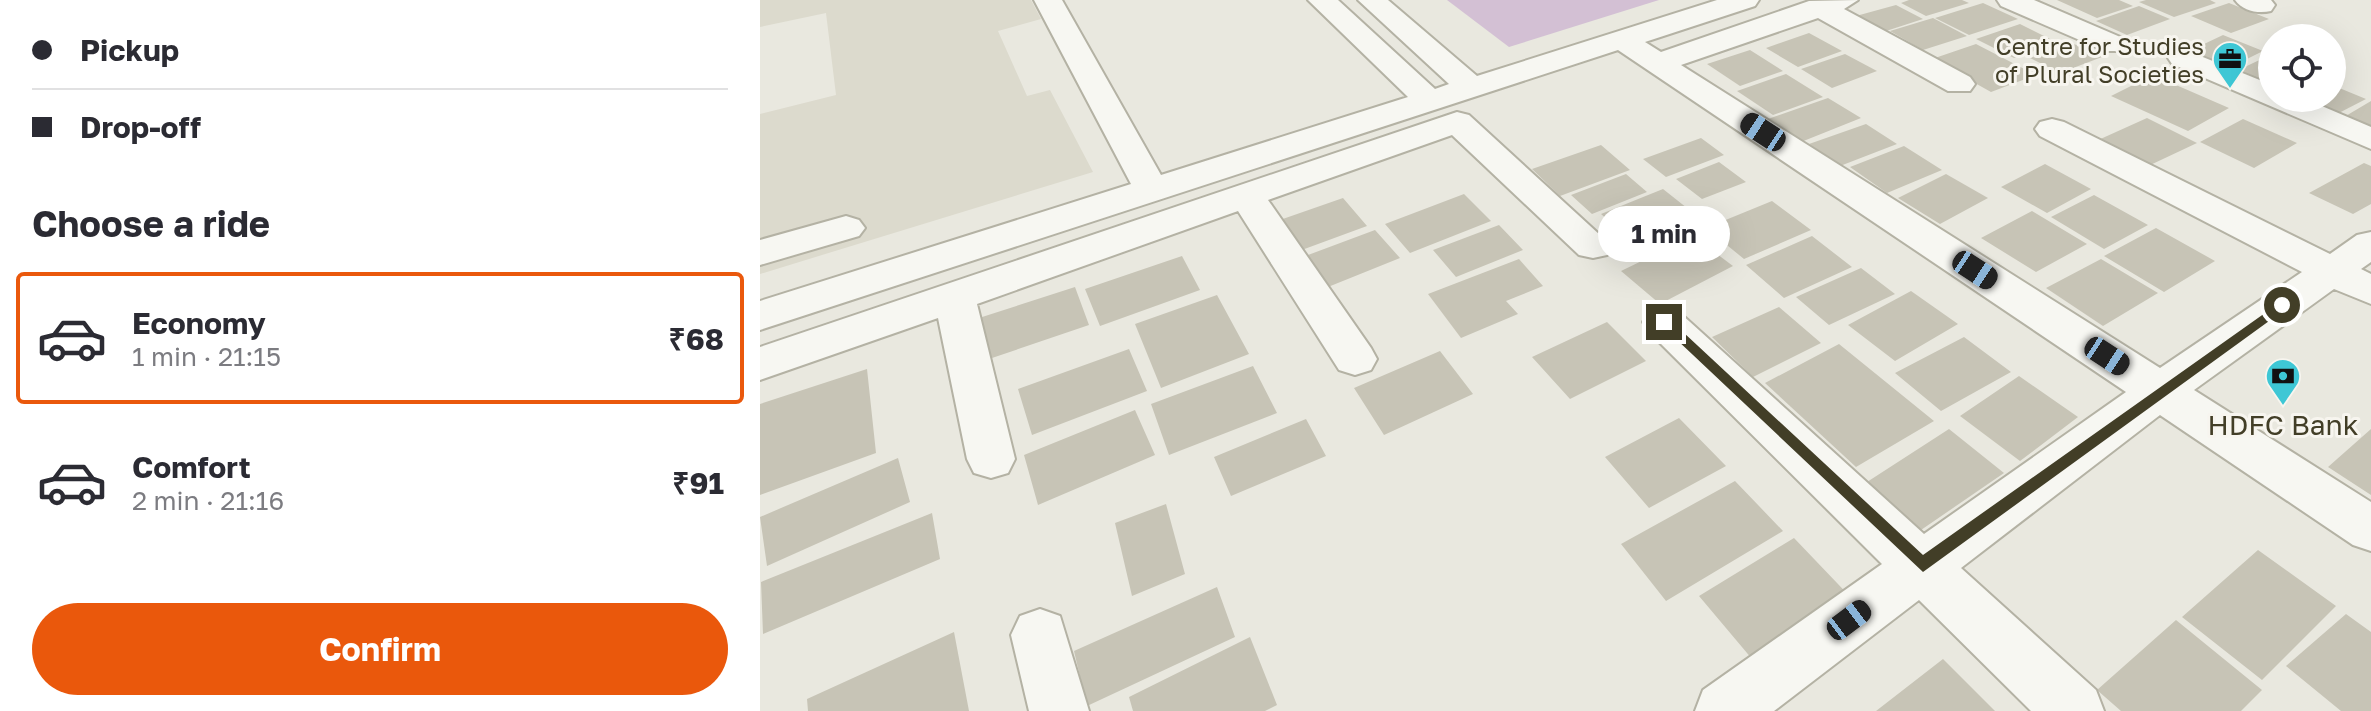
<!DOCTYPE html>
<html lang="en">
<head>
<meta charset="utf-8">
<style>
	body { margin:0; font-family:"Golos Text",sans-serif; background:#f7f7f7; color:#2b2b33; height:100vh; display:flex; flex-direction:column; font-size:30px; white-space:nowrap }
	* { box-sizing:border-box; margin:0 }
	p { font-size:26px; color:#7c7c81 }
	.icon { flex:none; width:44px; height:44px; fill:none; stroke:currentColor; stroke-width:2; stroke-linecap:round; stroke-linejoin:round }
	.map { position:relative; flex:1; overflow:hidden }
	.side { display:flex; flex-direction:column; background:#fff; width:760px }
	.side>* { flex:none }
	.hud { display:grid; align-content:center; height:176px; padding:0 32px; background:#fff }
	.fabs { position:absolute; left:1498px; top:24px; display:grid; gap:16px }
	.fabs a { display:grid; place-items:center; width:88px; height:88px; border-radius:50%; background:#fff; box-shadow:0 8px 32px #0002; font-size:40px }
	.end { position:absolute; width:36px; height:36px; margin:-18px; border:10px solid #423e27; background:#fff; box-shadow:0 0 0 4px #fff }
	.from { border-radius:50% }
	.bubble { position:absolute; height:56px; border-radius:28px; background:#fff; box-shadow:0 8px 32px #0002; font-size:26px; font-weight:700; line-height:56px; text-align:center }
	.car { position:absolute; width:24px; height:48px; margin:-24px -12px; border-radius:10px; box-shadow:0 0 6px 2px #0007; background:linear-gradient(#222 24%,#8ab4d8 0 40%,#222 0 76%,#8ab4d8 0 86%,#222 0) }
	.hud b { display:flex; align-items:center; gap:28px; height:76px; font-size:30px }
	.hud b+b { border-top:2px solid #e1e1e2 }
	.hud i { width:20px; height:20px; background:#2b2b33 }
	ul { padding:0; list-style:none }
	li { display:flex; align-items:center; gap:24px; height:132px; margin:0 16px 12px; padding:0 16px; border:4px solid transparent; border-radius:8px }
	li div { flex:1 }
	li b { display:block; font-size:30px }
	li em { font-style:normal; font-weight:700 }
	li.on { border-color:#ea580c }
	li>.icon { width:72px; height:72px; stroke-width:1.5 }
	h2 { padding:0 32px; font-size:36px; line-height:96px }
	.primary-button { display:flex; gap:16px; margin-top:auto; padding:16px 32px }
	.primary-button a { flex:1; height:92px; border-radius:48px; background:#ea580c; color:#fff; font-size:32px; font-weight:700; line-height:92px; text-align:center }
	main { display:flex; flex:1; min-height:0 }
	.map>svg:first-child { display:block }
	.built { fill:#dcdacd }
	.green { fill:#d3c0d4 }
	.building { fill:#c7c4b6 }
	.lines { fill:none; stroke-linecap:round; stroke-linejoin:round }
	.minor-casing { stroke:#b4b2a4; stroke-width:4 }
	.minor { fill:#f7f7f2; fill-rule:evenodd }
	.route { fill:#423e27 }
	.labels { text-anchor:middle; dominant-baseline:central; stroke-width:6; stroke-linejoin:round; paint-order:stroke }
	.far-poi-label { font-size:24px; fill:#423e27; stroke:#f7f5ef; text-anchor:end }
	.poi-label { font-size:28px; fill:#423e27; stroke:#f7f5ef }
</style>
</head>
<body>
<main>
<section class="side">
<div class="hud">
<b><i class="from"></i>Pickup</b>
<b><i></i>Drop-off</b>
</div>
<h2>Choose a ride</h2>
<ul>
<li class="on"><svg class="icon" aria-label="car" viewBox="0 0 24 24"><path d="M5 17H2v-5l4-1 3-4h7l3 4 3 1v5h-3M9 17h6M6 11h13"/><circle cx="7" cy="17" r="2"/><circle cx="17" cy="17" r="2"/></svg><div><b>Economy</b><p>1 min · 21:15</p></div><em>₹68</em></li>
<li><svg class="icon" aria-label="car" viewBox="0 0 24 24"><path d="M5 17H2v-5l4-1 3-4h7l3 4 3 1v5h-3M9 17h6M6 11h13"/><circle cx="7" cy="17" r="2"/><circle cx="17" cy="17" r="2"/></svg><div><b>Comfort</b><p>2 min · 21:16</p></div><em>₹91</em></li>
</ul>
<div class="primary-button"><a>Confirm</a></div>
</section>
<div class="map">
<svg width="1611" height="711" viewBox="0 0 1611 711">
	<rect width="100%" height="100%" fill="#e9e8df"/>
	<path class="built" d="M0 0H271L281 19 238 31 267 96 290 90 333 172 0 274V114L76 95 66 13 0 27Z"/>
	<path class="green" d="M687 0H899L749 47Z"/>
	<path class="building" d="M1149 0H1202L1209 3 1166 16 1141 3Z
		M1297 0H1359L1373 6 1337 18Z
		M1386 0H1450L1456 3 1414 17 1379 2Z
		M1223 3 1258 19 1209 35 1175 18Z
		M1469 3 1509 19 1471 33 1431 16Z
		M1136 5 1163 19 1123 32 1096 16Z
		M1379 6 1410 19 1367 35 1336 21Z
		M1173 18 1207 36 1163 50 1130 31Z
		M1260 24 1298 43 1254 58 1216 39Z
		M1049 33 1082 51 1038 67 1006 48Z
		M1463 35 1503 51 1463 71 1423 54Z
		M1312 43 1342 57 1300 73 1270 58Z
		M1216 44 1276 75 1231 92 1172 59Z
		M990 50 1023 71 980 86 947 64Z
		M1085 54 1117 71 1072 88 1041 69Z
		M1512 54V94L1468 75Z
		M1026 74 1063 97 1013 115 977 91Z
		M1393 75 1469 108 1428 131 1351 96Z
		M1572 85 1606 99 1573 116 1531 98H1572Z
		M1068 98 1101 118 1041 142 1008 119Z
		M1611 101V133L1579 120Z
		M1387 118 1437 143 1386 167 1336 141Z
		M1483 119 1537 143 1494 168 1440 142Z
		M1106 124 1137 144 1080 166 1049 144Z
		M941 138 964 155 906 177 883 159Z
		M841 145 870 170 800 196 772 169Z
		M1144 146 1182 170 1127 193 1090 167Z
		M959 162 986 182 942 199 916 179Z
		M1604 163 1611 166V204L1593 214 1549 193Z
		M1285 164 1331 189 1287 213 1241 187Z
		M866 174 887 192 832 214 811 195Z
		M1186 174 1228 198 1180 224 1138 198Z
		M903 189 927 208 865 235 841 214Z
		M704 194 731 221 650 253 625 224Z
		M1334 195 1388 225 1344 249 1291 217Z
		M583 198 607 226 539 251 517 221Z
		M1012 201 1051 230 984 259 946 228Z
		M1272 211 1327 244 1276 272 1221 238Z
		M739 225 763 250 696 277 673 250Z
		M1396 228 1455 261 1404 292 1344 256Z
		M615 230 640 258 563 289 540 258Z
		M933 236 973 266 900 304 861 271Z
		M1052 236 1092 267 1024 298 986 265Z
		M422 256 440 290 340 326 325 289Z
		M759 259 783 286 746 301 758 314 701 338 668 294Z
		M1341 259 1398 293 1343 326 1286 288Z
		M1101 268 1135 294 1069 325 1036 297Z
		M315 287 329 325 229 359 219 318Z
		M1151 291 1198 324 1135 361 1088 325Z
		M457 295 489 354 401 388 375 324Z
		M1019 307 1061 343 993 377 952 337Z
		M847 322 886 361 810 399 772 357Z
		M1204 337 1251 372 1181 411 1135 373Z
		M1079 344 1174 421 1096 467 1005 383Z
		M369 349 387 391 272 435 258 389Z
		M680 351 713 394 624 435 594 388Z
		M493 366 517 413 409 455 391 404Z
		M107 369 116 453 0 495V404Z
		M1259 376 1318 417 1260 461 1200 416Z
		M375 410 395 455 278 505 264 455Z
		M919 418 966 466 889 508 845 457Z
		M546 419 566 456 471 496 454 457Z
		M1189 429 1244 473 1161 530 1107 482Z
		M1611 429V495L1568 467Z
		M138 458 150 502 7 566 0 517Z
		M975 481 1023 531 906 601 861 544Z
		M406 504 425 574 372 596 355 523Z
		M172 513 180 559 3 634 1 582Z
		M1034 538 1099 606 1003 672 939 596Z
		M1498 550 1576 606 1502 680 1422 617Z
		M457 587 475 637 327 706 314 651Z
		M1586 614 1611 632V711H1581L1526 666Z
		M1416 620 1502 690 1481 711H1361L1337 690Z
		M194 632 209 711H48L47 699Z
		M490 637 517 705 505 711H373L369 697Z
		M1183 659 1235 711H1116Z"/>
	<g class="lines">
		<g class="minor-casing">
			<path id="minor" d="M274 0H302L401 175 648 97 548 0H578L675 89 689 84 598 0H628L717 76 957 0H999L995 6 885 42 901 52 1049 1 1098 0 1084 9 1210 77 1215 84 1210 91H1188L1058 18 921 65 1400 368 1542 272 1280 136 1275 129 1280 122 1292 119 1304 122 1570 254 1597 235 1611 232V262L1601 269 1611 274V304L1574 289 1434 390 1611 502V551L1593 545 1400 415 1201 568 1336 690 1344 711H1271L1159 600 1014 711H935L943 690 1122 564 889 332 883 322 889 312 904 308 919 312 1164 534 1366 392 858 50 0 330V301L371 184Z
				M1237 0H1274L1365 39 1370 45 1365 51H1345L1241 6Z
				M1475 0H1511L1515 5 1511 11C1498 14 1483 11 1475 0Z
				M1423 49 1512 85V98H1543L1611 127V149L1412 64 1408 58 1412 52Z
				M697 112 709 115 852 246 847 255 833 258 819 255 692 135 508 200 611 348 617 359 611 370 595 375 579 370 478 211 217 304 255 459 248 473 231 478 214 473 207 459 178 318 0 380V347Z
				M86 216 99 220 105 228 99 236 0 265V240Z
				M280 609 300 616 329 711H269L251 635 260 616Z"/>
		</g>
		<use href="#minor" class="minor"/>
	</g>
	<path class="route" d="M1522 301 1528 305 1527 308 1163 572 898 322 909 319 1163 555Z"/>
	<defs>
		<g id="office-pin" transform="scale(1.8)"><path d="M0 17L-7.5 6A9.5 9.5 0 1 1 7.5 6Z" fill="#3ec7d5" stroke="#f7f5ef"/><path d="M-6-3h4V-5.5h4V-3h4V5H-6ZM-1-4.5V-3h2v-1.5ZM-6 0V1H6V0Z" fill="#111"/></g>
		<g id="bank-pin" transform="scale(1.8)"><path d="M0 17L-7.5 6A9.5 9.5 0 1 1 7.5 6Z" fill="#3ec7d5" stroke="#f7f5ef"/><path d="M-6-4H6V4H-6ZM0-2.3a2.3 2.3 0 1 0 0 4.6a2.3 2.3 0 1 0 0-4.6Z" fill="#111"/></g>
	</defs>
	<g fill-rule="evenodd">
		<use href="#office-pin" x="1470" y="59"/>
		<use href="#bank-pin" x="1523" y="376"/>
	</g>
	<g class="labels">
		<g class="far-poi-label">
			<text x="1444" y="45">Centre for Studies<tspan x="1444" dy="28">of Plural Societies</tspan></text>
		</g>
		<g class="poi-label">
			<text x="1523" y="424">HDFC Bank</text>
		</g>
	</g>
</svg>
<div class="fabs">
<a><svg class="icon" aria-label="locate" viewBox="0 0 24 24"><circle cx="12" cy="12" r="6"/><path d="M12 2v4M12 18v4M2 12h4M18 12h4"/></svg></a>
</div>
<i class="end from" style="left:1522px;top:305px"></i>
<i class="end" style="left:904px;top:322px"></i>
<div class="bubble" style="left:838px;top:206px;width:132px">1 min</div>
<i class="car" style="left:1003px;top:132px;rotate:303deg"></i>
<i class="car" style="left:1215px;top:270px;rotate:123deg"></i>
<i class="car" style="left:1347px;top:356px;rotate:123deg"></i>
<i class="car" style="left:1089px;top:620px;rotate:53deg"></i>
</div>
</main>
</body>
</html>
